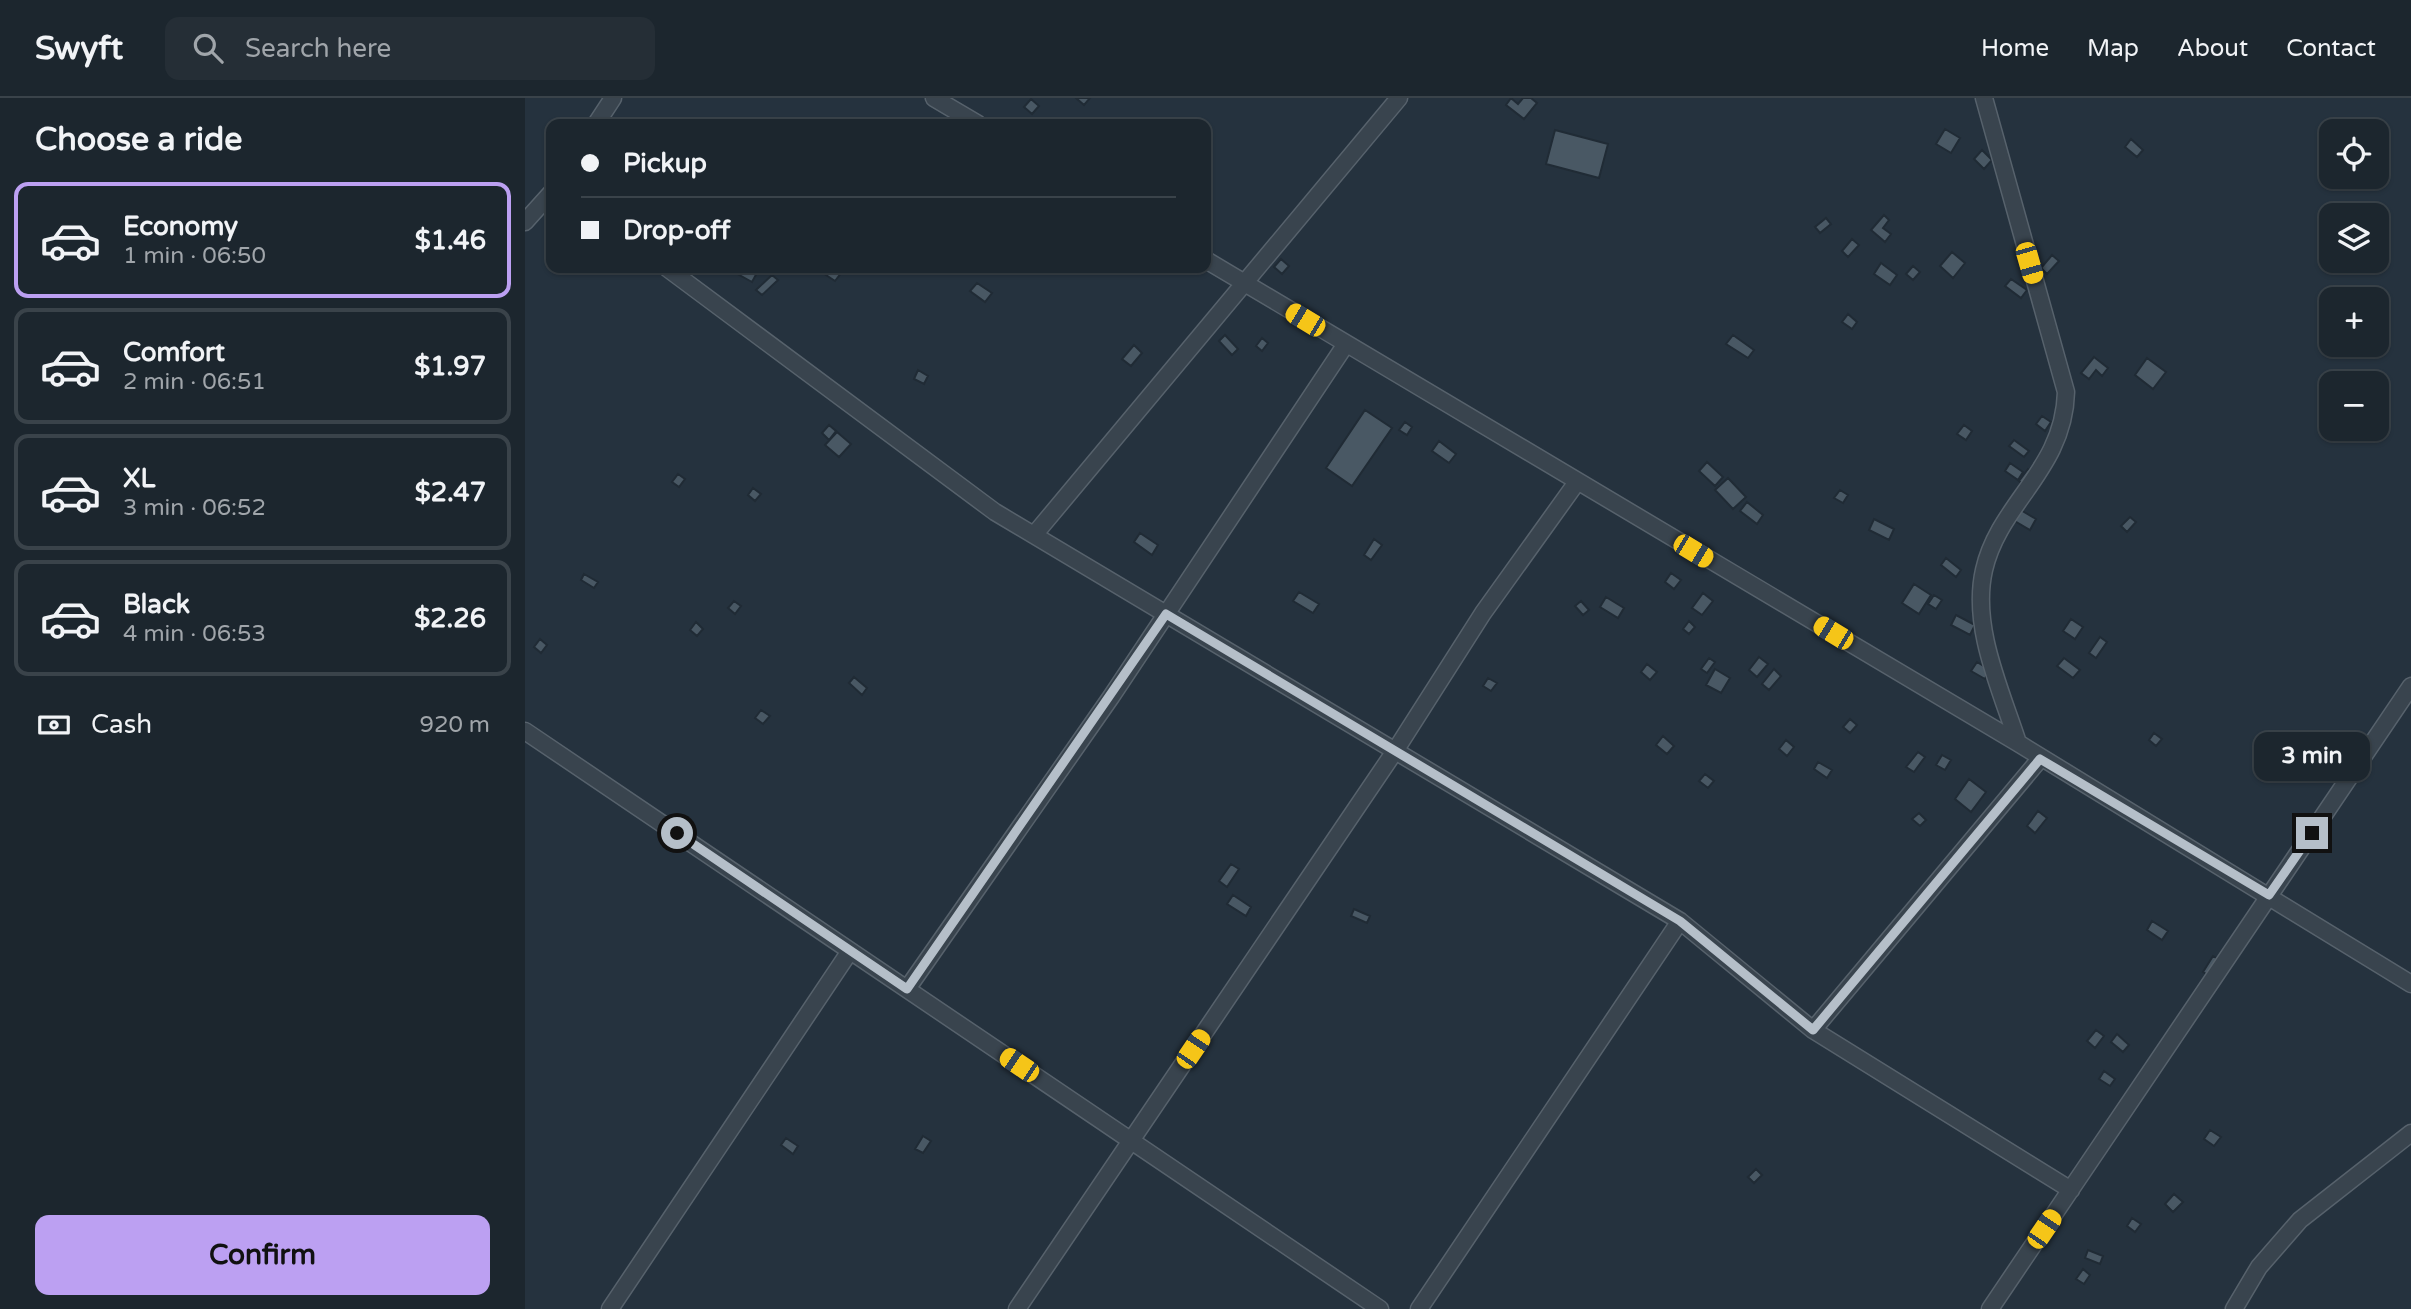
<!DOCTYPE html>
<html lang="en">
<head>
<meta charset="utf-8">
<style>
	body { margin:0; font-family:"Varela Round",sans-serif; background:#252e36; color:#f1f3f6; height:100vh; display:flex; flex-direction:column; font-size:26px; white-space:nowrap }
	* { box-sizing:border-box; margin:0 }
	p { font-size:23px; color:#a0a5aa }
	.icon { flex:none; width:38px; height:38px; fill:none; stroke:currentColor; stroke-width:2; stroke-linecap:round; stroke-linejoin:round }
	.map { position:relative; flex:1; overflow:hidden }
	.side { display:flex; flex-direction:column; background:#1c262e; width:525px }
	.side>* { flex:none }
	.guide { position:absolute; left:21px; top:21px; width:665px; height:154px; border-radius:14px; box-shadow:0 2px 5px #0004,0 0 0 2px #3a434a; display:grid; align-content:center; height:154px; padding:0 35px; background:#1c262e }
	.fabs { position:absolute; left:1794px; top:21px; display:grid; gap:14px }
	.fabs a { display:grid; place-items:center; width:70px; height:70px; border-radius:14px; background:#1c262e; box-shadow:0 2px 5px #0004,0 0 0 2px #3a434a; font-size:35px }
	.end { position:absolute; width:32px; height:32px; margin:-16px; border:9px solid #b5bfc9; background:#111; box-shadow:0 0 0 4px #111 }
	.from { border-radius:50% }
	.bubble { position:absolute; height:49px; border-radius:14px; background:#1c262e; box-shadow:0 2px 5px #0004,0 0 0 2px #3a434a; font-size:23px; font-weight:700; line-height:49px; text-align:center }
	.car { position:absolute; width:21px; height:42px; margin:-21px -10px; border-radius:9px; box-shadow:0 0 5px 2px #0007; background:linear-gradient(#f5c518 24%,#345 0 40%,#f5c518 0 76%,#345 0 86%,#f5c518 0) }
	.guide b { display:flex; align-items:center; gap:24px; height:66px; font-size:26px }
	.guide b+b { border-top:2px solid #3a434a }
	.guide i { width:18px; height:18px; background:#f1f3f6 }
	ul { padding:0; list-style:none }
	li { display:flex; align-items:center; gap:21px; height:116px; margin:0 14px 10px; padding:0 21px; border:4px solid #3a434a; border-radius:14px }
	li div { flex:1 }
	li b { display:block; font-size:26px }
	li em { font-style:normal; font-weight:700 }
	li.selected { border-color:#bca0f2 }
	li>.icon { width:63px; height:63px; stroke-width:1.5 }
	h2 { padding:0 35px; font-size:32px; line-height:84px }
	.pay { display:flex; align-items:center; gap:18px; height:77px; padding:0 35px; font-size:26px }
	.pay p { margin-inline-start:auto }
	.button { display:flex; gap:14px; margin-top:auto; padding:14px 35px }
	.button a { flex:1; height:80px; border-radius:14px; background:#bca0f2; color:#111; font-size:28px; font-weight:700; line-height:80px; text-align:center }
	header { display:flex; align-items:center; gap:42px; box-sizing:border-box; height:98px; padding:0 35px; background:#1c262e; border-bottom:2px solid #3a434a }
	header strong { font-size:33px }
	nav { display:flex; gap:38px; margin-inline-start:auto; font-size:24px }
	.search { width:490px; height:63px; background:#252e36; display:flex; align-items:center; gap:18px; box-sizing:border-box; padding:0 24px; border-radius:14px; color:#a0a5aa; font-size:26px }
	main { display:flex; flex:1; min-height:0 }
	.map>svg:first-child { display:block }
	.building { fill:#495864; stroke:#202b35; stroke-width:2 }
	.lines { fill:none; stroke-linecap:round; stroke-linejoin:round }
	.minor-casing { stroke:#57626c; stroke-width:19 }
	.minor { stroke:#39444e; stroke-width:16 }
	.route { stroke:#b5bfc9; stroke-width:9 }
</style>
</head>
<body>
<header>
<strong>Swyft</strong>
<div class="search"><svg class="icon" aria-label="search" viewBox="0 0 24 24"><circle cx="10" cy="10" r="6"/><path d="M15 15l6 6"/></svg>Search here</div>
<nav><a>Home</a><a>Map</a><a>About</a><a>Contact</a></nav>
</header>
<main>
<section class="side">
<h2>Choose a ride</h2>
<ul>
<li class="selected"><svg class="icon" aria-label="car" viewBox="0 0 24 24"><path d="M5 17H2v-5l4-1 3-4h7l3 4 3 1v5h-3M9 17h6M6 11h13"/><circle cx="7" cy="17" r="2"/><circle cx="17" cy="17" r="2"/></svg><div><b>Economy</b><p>1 min · 06:50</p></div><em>$1.46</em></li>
<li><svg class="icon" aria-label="car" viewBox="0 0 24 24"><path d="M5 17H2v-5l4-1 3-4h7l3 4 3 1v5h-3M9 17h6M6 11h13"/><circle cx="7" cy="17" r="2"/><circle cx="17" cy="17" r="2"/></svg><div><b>Comfort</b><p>2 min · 06:51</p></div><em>$1.97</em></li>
<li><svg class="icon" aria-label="car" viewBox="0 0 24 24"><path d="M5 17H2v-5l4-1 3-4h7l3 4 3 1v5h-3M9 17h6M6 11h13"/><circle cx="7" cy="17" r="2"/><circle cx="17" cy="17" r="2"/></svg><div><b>XL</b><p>3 min · 06:52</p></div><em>$2.47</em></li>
<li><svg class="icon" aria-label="car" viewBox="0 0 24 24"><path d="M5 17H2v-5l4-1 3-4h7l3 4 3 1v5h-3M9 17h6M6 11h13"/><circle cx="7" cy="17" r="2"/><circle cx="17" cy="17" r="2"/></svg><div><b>Black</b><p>4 min · 06:53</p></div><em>$2.26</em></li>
</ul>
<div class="pay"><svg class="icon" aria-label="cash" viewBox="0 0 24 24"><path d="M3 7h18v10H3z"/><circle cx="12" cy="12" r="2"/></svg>Cash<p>920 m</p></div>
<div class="button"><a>Confirm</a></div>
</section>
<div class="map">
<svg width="1886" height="1211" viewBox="0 0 1886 1211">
	<rect width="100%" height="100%" fill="#25323e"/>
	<path class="building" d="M551 0H565L559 7Z
		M986 0 993 6 998 0H1006L1012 5 999 21 981 7Z
		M506 1 514 8 507 16 499 9Z
		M1420 31 1435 40 1426 55 1411 46Z
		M1030 32 1083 46 1074 80 1021 66Z
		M1606 41 1618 52 1612 59 1600 49Z
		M1457 52 1467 62 1459 71 1449 61Z
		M1359 117 1364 122 1358 130 1366 136 1360 144 1346 132Z
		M1301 120 1306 126 1295 135 1290 129Z
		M1327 141 1334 147 1323 159 1317 153Z
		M1427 154 1440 165 1428 180 1415 168Z
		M1527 157 1534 163 1522 176 1516 170Z
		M756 161 764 168 757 176 749 169Z
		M1356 165 1372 177 1365 187 1349 176Z
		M1388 168 1395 174 1388 182 1381 176Z
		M212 170H228L233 173 227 184 209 174Z
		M297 170H320L310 183 295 173Z
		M247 177 253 182 237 197 231 192Z
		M1486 181 1502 192 1496 200 1480 188Z
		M452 185 467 195 460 204 445 193Z
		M1323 216 1332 224 1327 231 1317 224Z
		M700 237 713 251 707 257 694 243Z
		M1208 237 1229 252 1223 260 1201 246Z
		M737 240 743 245 737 253 731 248Z
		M609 247 617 255 606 268 597 261Z
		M1569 259 1583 270 1577 278 1571 272 1564 281 1556 275Z
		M1622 260 1641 274 1628 291 1610 277Z
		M393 272 403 278 399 286 389 281Z
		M840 312 867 330 827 388 801 370Z
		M1517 318 1526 324 1520 333 1511 326Z
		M880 324 887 329 882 337 874 332Z
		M304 327 311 333 304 342 297 335Z
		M1439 327 1447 333 1441 342 1432 336Z
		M312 334 326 346 314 359 300 347Z
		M1489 342 1504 353 1499 359 1484 348Z
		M914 343 931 356 924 365 907 353Z
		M1182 364 1198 379 1190 388 1174 373Z
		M1485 365 1498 374 1493 382 1480 373Z
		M1503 371 1512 377 1503 390 1494 383Z
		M153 376 160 381 154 389 147 384Z
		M1203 380 1221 399 1208 411 1190 392Z
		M228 390 236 396 230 403 223 397Z
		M1315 392 1323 397 1318 405 1309 400Z
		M1222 404 1238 417 1232 426 1215 413Z
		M1494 411 1511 421 1505 432 1488 422Z
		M1605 419 1611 424 1602 434 1596 428Z
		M1349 421 1369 431 1364 442 1344 432Z
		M615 435 633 447 627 457 609 444Z
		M849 441 857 447 846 462 839 457Z
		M1421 460 1436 472 1431 479 1416 467Z
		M1146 475 1156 482 1149 491 1140 484Z
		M59 476 73 484 69 490 56 482Z
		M1389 486 1406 497 1394 516 1377 505Z
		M774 494 794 506 788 515 768 503Z
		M1178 495 1188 503 1177 517 1167 510Z
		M1409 497 1417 502 1411 511 1403 506Z
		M1081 499 1099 510 1093 520 1075 509Z
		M209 503 216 508 210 516 203 510Z
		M1056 503 1064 512 1058 517 1050 508Z
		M1431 517 1450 527 1445 537 1426 527Z
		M1546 521 1558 529 1550 541 1538 533Z
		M1164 523 1170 529 1164 536 1158 531Z
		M171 524 178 531 172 538 165 532Z
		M1575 539 1582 544 1571 560 1564 555Z
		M15 541 22 547 16 555 9 549Z
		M1234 559 1243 566 1232 579 1224 572Z
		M1184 560 1190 564 1182 575 1176 571Z
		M1539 560 1555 572 1548 580 1532 568Z
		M1452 564 1465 572 1460 581 1446 573Z
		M1122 566 1132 574 1125 582 1116 574Z
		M1190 571 1205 580 1196 595 1181 587Z
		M1249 571 1256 578 1244 592 1237 586Z
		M329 579 342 590 337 597 324 585Z
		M963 580 972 585 966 593 958 588Z
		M236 612 245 618 238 626 230 620Z
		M1325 621 1332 627 1325 635 1318 629Z
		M1629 635 1637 641 1631 648 1624 642Z
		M1138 638 1149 648 1142 656 1131 647Z
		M1261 642 1269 649 1262 658 1254 651Z
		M1393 654 1400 659 1389 674 1381 669Z
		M1417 657 1426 662 1420 672 1411 667Z
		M1293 664 1307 672 1302 680 1289 671Z
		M1180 676 1189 683 1183 690 1174 683Z
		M1444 681 1461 694 1446 714 1430 701Z
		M1513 713 1522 720 1510 735 1502 728Z
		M1394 715 1401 722 1395 728 1387 721Z
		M706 766 714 771 702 789 694 783Z
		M708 797 726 809 721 818 702 806Z
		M829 811 845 818 842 825 826 818Z
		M1627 823 1643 833 1637 842 1622 832Z
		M1688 858 1698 864 1688 880 1678 874Z
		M1571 932 1579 938 1570 950 1562 943Z
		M1592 936 1604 947 1598 954 1586 944Z
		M1579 973 1590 981 1585 988 1574 981Z
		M1685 1032 1696 1039 1689 1048 1679 1041Z
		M398 1038 406 1043 398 1055 390 1051Z
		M261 1040 273 1048 268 1056 256 1047Z
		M1231 1071 1237 1077 1229 1085 1223 1079Z
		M1649 1096 1658 1104 1648 1114 1640 1106Z
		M1607 1120 1616 1126 1610 1134 1602 1128Z
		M1563 1152 1578 1158 1575 1166 1560 1160Z
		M1558 1171 1565 1177 1559 1186 1551 1181Z"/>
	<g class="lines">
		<g class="minor-casing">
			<path id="minor" d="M409 0 453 26
				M1459 0 1541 294C1539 372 1474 405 1459 472 1446 529 1476 592 1493 645
				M71 26 88 0
				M0 124 26 95
				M681 162 1493 645 1886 886
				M142 170 470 414 1155 823 1288 932 1546 1092
				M509 437 874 0
				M0 633 855 1211
				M382 891 586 599 821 246
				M1288 932 1515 661
				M85 1211 325 853
				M492 1211 870 653 958 515 1052 384
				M894 1211 1155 823
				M1465 1211 1886 588
				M1709 1211 1734 1169 1775 1122 1886 1035"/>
		</g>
		<use href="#minor" class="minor"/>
	</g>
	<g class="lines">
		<path class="route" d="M152 735 382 891 641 516 1155 823 1288 932 1515 661 1744 797 1787 735"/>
	</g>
</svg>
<div class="fabs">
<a><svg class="icon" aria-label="locate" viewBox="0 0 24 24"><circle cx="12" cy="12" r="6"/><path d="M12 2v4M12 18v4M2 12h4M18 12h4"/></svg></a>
<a><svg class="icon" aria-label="layers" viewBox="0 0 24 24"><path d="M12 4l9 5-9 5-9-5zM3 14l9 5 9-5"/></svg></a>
<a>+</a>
<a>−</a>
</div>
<i class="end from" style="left:152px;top:735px"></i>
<i class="end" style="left:1787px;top:735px"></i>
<div class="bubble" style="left:1729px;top:634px;width:116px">3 min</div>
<i class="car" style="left:1504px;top:165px;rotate:164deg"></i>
<i class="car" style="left:780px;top:222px;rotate:301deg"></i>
<i class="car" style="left:1168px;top:453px;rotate:121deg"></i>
<i class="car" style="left:1308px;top:535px;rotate:301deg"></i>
<i class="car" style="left:668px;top:951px;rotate:34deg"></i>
<i class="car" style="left:494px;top:967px;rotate:304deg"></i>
<i class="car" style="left:1519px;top:1131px;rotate:34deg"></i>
<div class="guide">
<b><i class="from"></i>Pickup</b>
<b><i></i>Drop-off</b>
</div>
</div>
</main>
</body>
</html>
